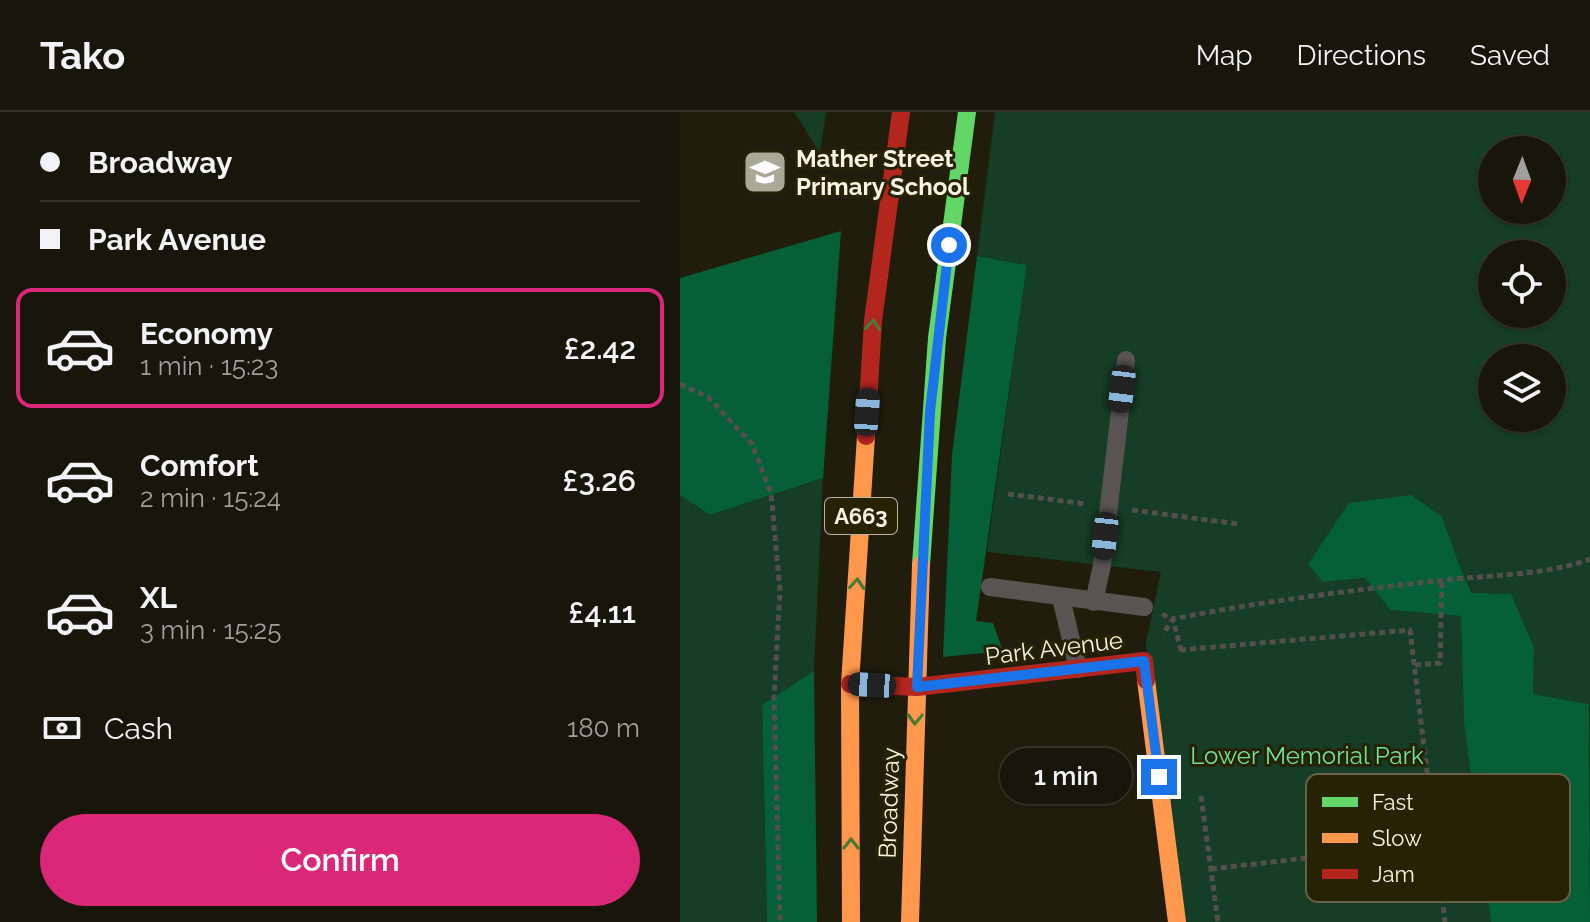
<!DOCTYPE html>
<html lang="en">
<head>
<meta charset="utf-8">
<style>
	body { margin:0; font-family:Raleway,sans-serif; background:#211f13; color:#f1f3f6; height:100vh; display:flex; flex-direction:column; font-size:30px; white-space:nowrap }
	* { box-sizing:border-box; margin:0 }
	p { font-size:26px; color:#9f9f9c }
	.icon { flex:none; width:44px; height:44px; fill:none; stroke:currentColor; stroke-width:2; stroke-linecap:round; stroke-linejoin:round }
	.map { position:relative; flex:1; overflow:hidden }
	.drawer { display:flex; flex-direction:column; background:#18160a; width:680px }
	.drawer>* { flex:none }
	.top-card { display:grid; align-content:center; height:176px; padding:0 40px; background:#18160a }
	.needle { width:52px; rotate:181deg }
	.controls { position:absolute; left:798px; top:24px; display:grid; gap:16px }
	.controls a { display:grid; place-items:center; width:88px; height:88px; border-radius:50%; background:#18160a; box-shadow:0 2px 6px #0004,0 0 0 2px #36352b; font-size:40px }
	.end { position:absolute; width:36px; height:36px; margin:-18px; border:10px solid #1a73e8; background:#fff; box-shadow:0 0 0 4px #fff }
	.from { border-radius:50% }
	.bubble { position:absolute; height:56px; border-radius:28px; background:#18160a; box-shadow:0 2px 6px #0004,0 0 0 2px #36352b; font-size:26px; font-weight:600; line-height:56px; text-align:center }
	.car { position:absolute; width:24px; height:48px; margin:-24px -12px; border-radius:10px; box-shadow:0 0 6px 2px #0007; background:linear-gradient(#222 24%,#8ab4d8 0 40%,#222 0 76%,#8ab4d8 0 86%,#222 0) }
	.top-card b { display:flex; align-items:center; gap:28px; height:76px; font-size:30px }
	.top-card b+b { border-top:2px solid #36352b }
	.top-card i { width:20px; height:20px; background:#f1f3f6 }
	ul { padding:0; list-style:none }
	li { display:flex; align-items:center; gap:24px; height:120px; margin:0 16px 12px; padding:0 24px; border:4px solid transparent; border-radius:16px }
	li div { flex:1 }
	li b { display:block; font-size:30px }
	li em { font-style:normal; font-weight:600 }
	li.current { border-color:#db2777 }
	li>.icon { width:72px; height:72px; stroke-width:1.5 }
	.pay { display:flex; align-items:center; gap:20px; height:88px; padding:0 40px; font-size:30px }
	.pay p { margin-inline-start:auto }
	.primary-button { display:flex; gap:16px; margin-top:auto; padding:16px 40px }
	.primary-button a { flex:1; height:92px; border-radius:48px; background:#db2777; color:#fff; font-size:32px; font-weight:600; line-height:92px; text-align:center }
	header { display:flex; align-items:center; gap:48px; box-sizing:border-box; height:112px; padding:0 40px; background:#18160a; border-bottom:2px solid #36352b }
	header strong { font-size:38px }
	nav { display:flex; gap:44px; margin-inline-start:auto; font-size:28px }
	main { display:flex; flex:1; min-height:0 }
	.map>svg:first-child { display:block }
	.green { fill:#163d25; fill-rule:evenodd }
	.forest { fill:#056037 }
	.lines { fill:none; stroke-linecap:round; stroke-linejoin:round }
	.path { stroke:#534f4a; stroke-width:5; stroke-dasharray:6 4; stroke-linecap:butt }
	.lane { stroke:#595452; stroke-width:18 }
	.fast { stroke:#63d668; stroke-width:18 }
	.slow { stroke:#ff974d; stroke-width:18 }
	.jam { stroke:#b3261e; stroke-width:18 }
	.oneway { stroke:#467c36 }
	.route { stroke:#1a73e8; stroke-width:10 }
	.labels { text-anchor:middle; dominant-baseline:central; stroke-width:6; stroke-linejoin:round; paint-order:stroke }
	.shield { fill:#282205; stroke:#b8b4a0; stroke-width:2 }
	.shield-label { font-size:22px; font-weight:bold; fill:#f6f3e2 }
	.poi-label { font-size:24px; font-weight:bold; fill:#f6f3e2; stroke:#282205; text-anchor:start }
	.street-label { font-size:24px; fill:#f6f3e2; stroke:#282205 }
	.park-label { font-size:24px; fill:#6fe29f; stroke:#282205 }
	.key { fill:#282205; stroke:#666147; stroke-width:2 }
	.key-label { font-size:22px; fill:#f6f3e2 }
</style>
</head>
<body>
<header>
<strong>Tako</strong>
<nav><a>Map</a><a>Directions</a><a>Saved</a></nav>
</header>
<main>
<section class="drawer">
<div class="top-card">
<b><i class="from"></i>Broadway</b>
<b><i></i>Park Avenue</b>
</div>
<ul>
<li class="current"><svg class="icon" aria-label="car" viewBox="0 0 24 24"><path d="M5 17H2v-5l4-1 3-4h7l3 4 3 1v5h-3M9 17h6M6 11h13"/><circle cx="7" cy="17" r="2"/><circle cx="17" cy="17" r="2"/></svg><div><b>Economy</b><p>1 min · 15:23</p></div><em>£2.42</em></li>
<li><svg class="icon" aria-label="car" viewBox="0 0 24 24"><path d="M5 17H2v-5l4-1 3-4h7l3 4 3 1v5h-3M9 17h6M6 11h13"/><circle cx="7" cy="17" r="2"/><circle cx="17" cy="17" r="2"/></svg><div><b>Comfort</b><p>2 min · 15:24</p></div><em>£3.26</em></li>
<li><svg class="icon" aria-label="car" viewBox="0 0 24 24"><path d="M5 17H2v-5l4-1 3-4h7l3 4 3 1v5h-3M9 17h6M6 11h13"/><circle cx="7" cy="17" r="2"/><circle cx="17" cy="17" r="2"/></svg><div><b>XL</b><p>3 min · 15:25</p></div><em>£4.11</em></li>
</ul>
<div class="pay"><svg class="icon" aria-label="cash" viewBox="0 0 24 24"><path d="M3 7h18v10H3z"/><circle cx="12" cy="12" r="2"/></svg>Cash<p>180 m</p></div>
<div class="primary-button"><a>Confirm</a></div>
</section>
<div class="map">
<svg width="910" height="810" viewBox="0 0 910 810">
	<rect width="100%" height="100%" fill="#201d0d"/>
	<path class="green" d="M114 0H146L140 41Z
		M315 0H910V596L909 592 853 582 854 536 793 481 778 450 643 470 685 466 710 498 781 504 784 612 811 810H490L466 531 481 460 307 440 347 153 297 144ZM812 38H872V98H812ZM812 142H872V202H812ZM812 246H872V306H812Z
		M143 366 134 559 82 593 87 810H0V383L30 403Z"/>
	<path class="forest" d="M161 119 143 366 30 403 0 383V166Z
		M297 144 347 153 296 509 313 511 323 539 263 545 272 343Z
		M731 383 762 405 778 450 792 481 831 482 854 536 853 582 909 592 910 810H811L784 612 781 504 710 498 685 466 643 470 628 452 669 391Z
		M134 559 137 810H87L82 593Z"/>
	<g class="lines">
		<path class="path" d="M0 272 28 285 72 332 91 381 100 479 94 585 100 810
			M328 382 406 392
			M452 398 558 412
			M482 502 493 507 483 522
			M500 538 730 518 765 810
			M501 539 493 507C583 489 674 478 765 468 810 463 868 463 910 447
			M735 553 760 551 762 469
			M521 684 538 810
			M531 757 756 731"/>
		<path class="lane" d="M310 475 464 495
			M381 486 398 557
			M414 490 422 453 446 248"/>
		<path class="fast" d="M241 453 257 226 287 0"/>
		<path class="slow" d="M466 568 497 810
			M171 810 170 572 186 324
			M230 810 241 453"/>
		<path class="jam" d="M186 324 193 209 221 0
			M170 572 237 575 464 549 466 568"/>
	</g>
	<defs><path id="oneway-chevron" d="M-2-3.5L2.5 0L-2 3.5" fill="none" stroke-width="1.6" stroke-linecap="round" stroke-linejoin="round" transform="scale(2)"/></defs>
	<g class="oneway">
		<use href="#oneway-chevron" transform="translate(193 213) rotate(-85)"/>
		<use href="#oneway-chevron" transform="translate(177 472) rotate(-86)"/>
		<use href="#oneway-chevron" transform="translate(235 607) rotate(92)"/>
		<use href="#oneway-chevron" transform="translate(171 732) rotate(-90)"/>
	</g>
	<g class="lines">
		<path class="route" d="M269 133 250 300 237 575 464 549 479 665"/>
	</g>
	<defs>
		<g id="school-square" transform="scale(2.3)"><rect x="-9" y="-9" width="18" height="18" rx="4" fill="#aba897" stroke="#282205"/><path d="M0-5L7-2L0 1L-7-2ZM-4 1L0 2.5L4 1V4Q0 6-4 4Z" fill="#fff"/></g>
	</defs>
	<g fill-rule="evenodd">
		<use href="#school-square" x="85" y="60"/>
	</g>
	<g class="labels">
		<rect class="shield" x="145" y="386" width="72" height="36" rx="6"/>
		<g class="shield-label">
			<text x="181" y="404">A663</text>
		</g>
		<g class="poi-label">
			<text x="116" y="46">Mather Street<tspan x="116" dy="28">Primary School</tspan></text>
		</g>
		<g class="street-label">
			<text transform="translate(374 536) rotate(-7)">Park Avenue</text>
			<text transform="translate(209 691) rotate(-88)">Broadway</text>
		</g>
		<g class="park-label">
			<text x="627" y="643">Lower Memorial Park</text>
		</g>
	</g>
	<rect x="626" y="662" width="264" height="128" rx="12" class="key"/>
	<rect x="642" y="685" width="36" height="10" fill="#63d668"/>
	<rect x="642" y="721" width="36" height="10" fill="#ff974d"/>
	<rect x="642" y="757" width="36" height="10" fill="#b3261e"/>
	<g class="key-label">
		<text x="692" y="698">Fast</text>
		<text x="692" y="734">Slow</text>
		<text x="692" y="770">Jam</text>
	</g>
</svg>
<div class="controls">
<a><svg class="needle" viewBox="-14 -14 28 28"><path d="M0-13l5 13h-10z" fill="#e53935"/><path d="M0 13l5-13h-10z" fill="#9f9f9c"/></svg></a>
<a><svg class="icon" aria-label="locate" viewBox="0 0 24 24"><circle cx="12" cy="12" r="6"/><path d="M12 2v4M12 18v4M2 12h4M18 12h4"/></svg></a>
<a><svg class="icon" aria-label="layers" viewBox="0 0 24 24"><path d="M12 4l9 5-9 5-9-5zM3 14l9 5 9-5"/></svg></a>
</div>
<i class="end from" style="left:269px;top:133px"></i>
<i class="end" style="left:479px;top:665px"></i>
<div class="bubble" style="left:320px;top:636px;width:132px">1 min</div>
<i class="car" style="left:442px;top:277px;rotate:187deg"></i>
<i class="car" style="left:187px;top:300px;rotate:4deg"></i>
<i class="car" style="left:425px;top:424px;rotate:186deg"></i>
<i class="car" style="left:192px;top:573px;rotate:273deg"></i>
</div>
</main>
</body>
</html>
